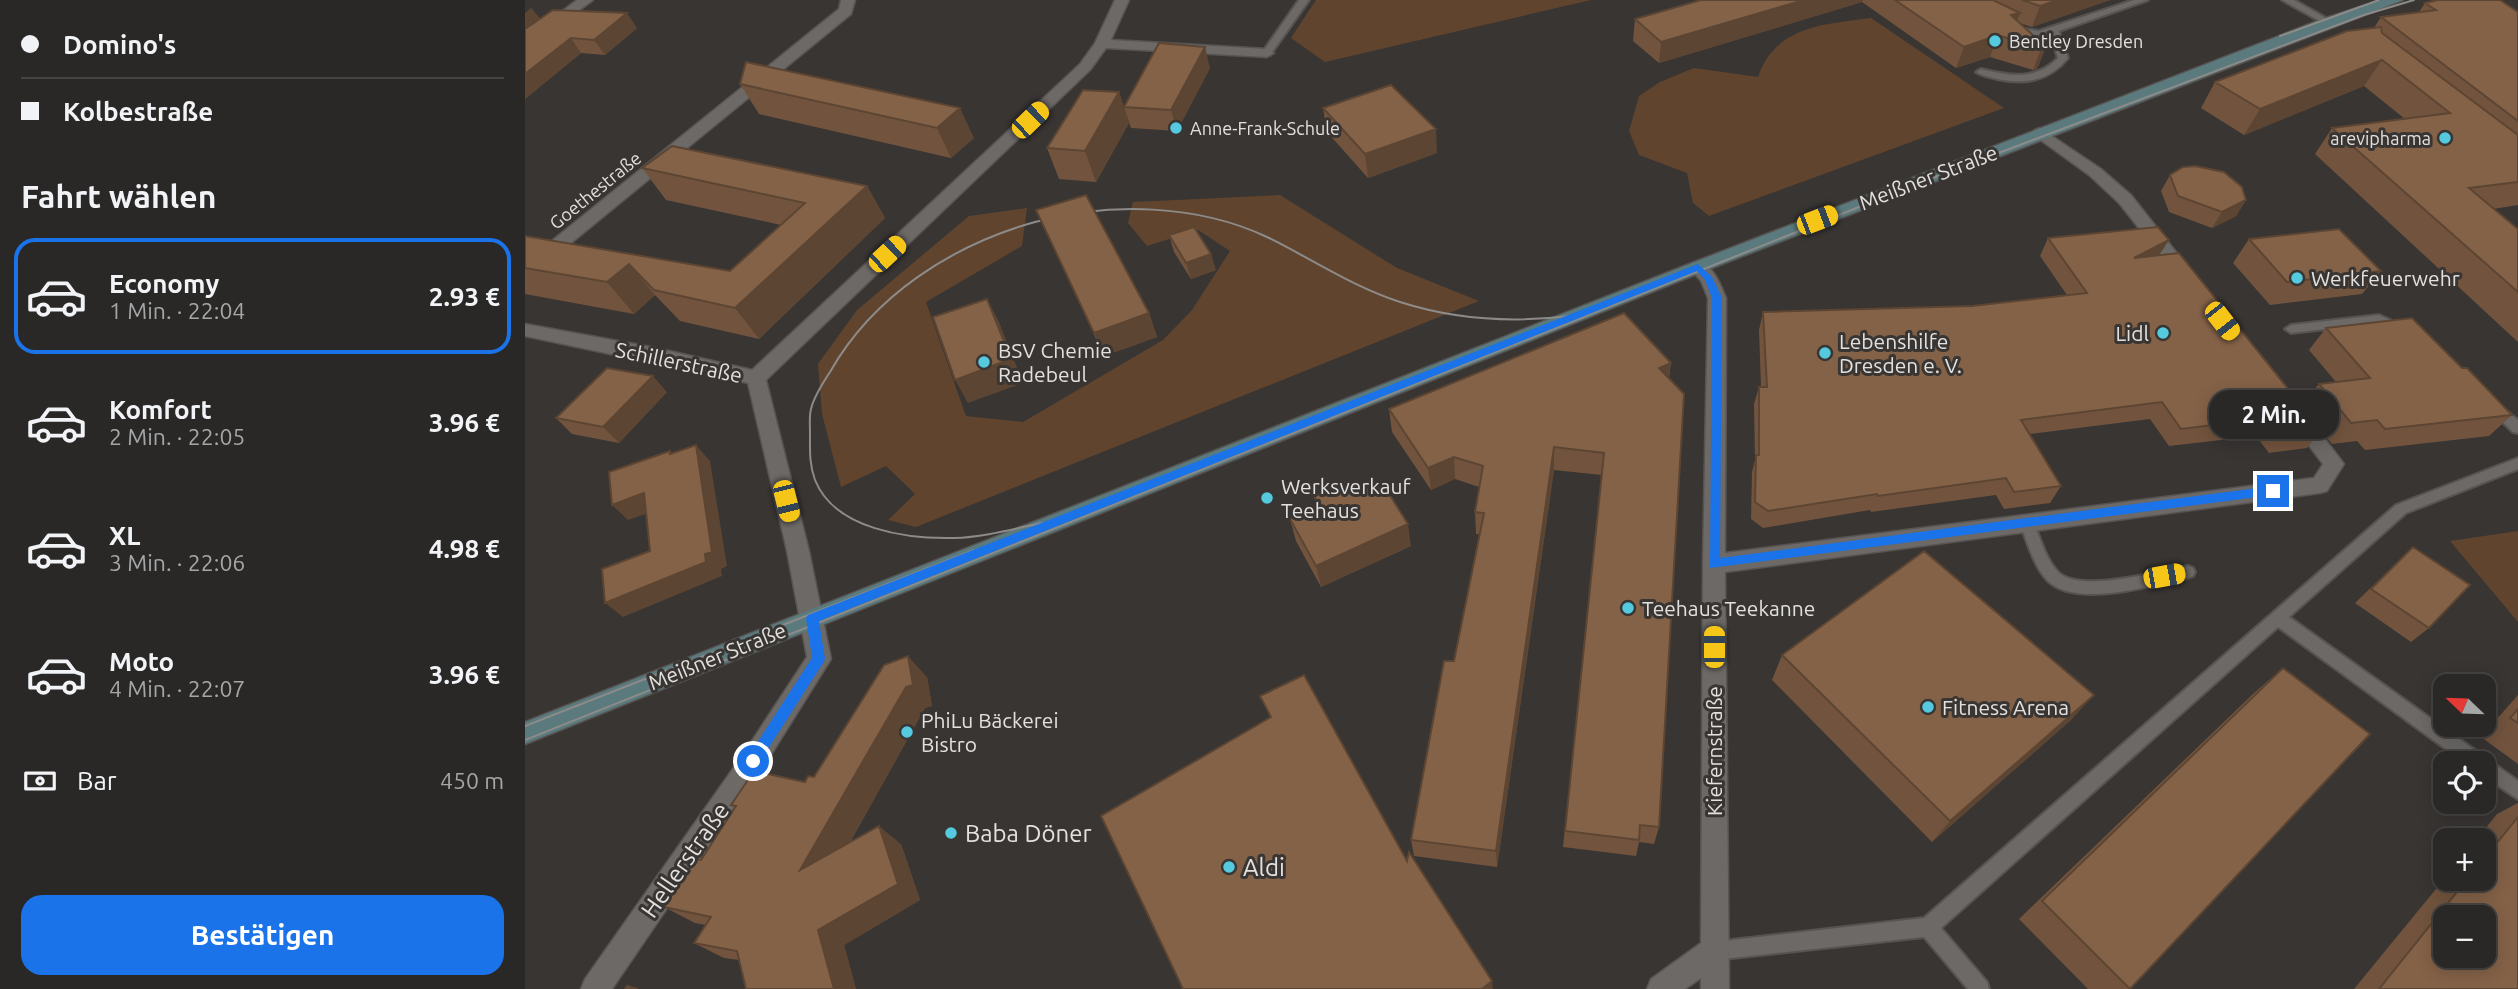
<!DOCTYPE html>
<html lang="de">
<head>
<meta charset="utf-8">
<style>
	body { margin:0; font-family:Ubuntu,sans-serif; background:#363432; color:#f1f3f6; height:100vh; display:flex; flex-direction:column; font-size:26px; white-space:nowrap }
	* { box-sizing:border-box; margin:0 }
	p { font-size:23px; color:#a5a6a7 }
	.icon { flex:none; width:38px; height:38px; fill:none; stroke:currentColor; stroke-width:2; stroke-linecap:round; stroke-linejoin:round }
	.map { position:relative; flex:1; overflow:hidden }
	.drawer { display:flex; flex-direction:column; background:#2a2826; width:525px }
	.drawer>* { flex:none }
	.hud { display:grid; align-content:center; height:154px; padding:0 21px; background:#2a2826 }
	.needle { width:46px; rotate:293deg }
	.tools { position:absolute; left:1908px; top:674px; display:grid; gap:14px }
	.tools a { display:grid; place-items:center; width:63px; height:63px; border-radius:14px; background:#2a2826; box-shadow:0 4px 18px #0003,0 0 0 2px #464443; font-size:35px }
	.end { position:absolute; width:32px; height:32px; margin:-16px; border:9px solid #1a73e8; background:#fff; box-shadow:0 0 0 4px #fff }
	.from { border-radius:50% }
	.bubble { position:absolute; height:49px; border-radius:21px; background:#2a2826; box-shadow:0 4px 18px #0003,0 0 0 2px #464443; font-size:23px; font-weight:700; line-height:49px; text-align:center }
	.car { position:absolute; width:21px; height:42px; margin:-21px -10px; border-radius:9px; box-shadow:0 0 5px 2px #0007; background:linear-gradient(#f5c518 24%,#345 0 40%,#f5c518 0 76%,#345 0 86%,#f5c518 0) }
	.hud b { display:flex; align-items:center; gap:24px; height:66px; font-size:26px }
	.hud b+b { border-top:2px solid #464443 }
	.hud i { width:18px; height:18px; background:#f1f3f6 }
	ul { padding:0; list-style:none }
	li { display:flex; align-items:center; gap:21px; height:116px; margin:0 14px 10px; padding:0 7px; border:4px solid transparent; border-radius:21px }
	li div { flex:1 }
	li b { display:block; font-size:26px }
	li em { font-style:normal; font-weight:700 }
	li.selected { border-color:#1a73e8 }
	li>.icon { width:63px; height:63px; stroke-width:1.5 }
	h2 { padding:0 21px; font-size:32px; line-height:84px }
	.pay { display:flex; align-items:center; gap:18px; height:77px; padding:0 21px; font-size:26px }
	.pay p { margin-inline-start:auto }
	.action { display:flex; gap:14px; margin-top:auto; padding:14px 21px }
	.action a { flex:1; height:80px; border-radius:21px; background:#1a73e8; color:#fff; font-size:28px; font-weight:700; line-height:80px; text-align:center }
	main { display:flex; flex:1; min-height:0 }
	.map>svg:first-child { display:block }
	.green { fill:#60442e }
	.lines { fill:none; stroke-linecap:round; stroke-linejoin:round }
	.service-casing { stroke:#565351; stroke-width:4 }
	.minor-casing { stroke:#565351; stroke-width:3 }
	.secondary-casing { stroke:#565351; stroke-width:3 }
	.service { fill:#6c6967; fill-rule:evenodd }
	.minor { fill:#6c6967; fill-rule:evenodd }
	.secondary { fill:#5b7a7e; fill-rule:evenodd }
	.tram { stroke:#8d8b89; stroke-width:2 }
	.wall { fill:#72543e }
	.shaded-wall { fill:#5c4532 }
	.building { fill:#846248; stroke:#5c4532; stroke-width:2; fill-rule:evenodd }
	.route { fill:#1a73e8 }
	.poi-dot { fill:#55cadf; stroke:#383533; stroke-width:2.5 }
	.labels { text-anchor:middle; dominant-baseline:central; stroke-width:6; stroke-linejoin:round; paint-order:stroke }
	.far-poi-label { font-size:18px; fill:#e3e1df; stroke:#383533; text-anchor:start }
	.far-street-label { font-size:18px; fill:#e3e1df; stroke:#383533 }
	.street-label { font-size:21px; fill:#e3e1df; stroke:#383533 }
	.poi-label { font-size:21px; fill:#e3e1df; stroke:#383533; text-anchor:start }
	.near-poi-label { font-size:24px; fill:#e3e1df; stroke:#383533; text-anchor:start }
	.near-street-label { font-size:24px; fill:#e3e1df; stroke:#383533 }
</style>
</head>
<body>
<main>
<section class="drawer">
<div class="hud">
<b><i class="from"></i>Domino's</b>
<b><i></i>Kolbestraße</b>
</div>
<h2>Fahrt wählen</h2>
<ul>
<li class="selected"><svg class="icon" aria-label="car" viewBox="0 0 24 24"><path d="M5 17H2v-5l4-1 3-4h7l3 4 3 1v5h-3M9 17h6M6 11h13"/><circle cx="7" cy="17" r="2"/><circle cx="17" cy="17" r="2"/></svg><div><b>Economy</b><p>1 Min. · 22:04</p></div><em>2.93 €</em></li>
<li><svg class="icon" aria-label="car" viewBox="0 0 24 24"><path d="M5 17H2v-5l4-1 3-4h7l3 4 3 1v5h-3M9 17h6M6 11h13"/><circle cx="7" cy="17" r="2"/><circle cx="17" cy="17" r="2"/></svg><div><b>Komfort</b><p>2 Min. · 22:05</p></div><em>3.96 €</em></li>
<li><svg class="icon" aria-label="car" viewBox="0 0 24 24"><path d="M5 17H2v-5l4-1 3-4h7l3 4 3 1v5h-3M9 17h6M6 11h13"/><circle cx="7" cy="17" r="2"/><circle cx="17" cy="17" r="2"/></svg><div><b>XL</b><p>3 Min. · 22:06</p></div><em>4.98 €</em></li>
<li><svg class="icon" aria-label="car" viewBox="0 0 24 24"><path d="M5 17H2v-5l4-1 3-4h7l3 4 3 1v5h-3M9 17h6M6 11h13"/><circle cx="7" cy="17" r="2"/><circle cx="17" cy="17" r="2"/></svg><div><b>Moto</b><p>4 Min. · 22:07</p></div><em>3.96 €</em></li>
</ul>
<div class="pay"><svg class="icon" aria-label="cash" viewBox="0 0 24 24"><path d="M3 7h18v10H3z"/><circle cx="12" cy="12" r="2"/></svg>Bar<p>450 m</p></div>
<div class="action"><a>Bestätigen</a></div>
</section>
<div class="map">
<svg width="1993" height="989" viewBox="0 0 1993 989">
	<rect width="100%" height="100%" fill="#383533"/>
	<path class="green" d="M791 0H1066L800 62 766 38Z
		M1346 18 1479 108 1184 216 1168 203 1162 173 1114 155 1104 131 1114 96 1135 82 1169 68 1233 77C1250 26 1300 24 1346 18Z
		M755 195 872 268 954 301 391 527 363 520 390 494 361 466 316 487 297 414 293 364 332 310 444 216 502 208 497 246 401 302 441 416 498 422 638 340 667 310 705 251 673 230 622 246 603 223 608 202Z
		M1993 531V622L1925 541Z"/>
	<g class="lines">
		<g class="service-casing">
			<path id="service" d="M774 0H784L745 55H739L737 53Z
				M1609 0H1623L1534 31 1543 58C1524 81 1500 85 1472 79 1465 77 1457 76 1451 72L1456 69C1485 76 1510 81 1533 58L1525 34 1515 37 1487 31V27L1514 31Z
				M1757 0H1769L1808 22 1800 24Z
				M1854 315 1881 327 1883 330 1877 334 1853 323 1766 333 1760 329 1766 325Z
				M1970 402 1993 420V433L1988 432 1965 410 1963 407Z
				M1993 458V469L1881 513 1764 617 1993 781V799L1958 776V763H1940L1753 627 1416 928 1462 982 1464 989H1443L1399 937 1189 960 1182 958 1180 951 1182 944 1189 942 1399 918 1871 505Z
				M1502 517 1507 519C1515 536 1520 559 1534 573 1558 593 1634 571 1663 566L1668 568 1670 572 1668 576 1663 578C1628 585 1554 608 1524 582 1509 568 1502 541 1495 523L1497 519Z"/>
		</g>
		<g class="minor-casing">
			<path id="minor" d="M52 0H68L0 50V39Z
				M316 0H330L326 14 35 252H23L20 248 23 244 314 9Z
				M590 0H604L586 40 742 49 749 53 742 57 581 48 565 70 241 380 284 551 306 659 237 769 87 989H56L60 979 219 753 282 657 262 551 223 383 0 336V324L131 348 227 370 555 64 570 43Z
				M1515 128 1576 169 1606 195 1666 271 1669 275 1666 279H1654L1594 203 1564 175 1510 136 1507 133 1510 130Z
				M1173 261C1189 266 1195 284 1201 298L1200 553 1789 478 1798 464 1763 418 1766 413 1773 411 1780 413 1819 464 1802 491 1795 493 1200 572 1204 989H1176V978L1160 989H1122L1126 979 1176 943 1178 564 1183 298 1176 281 1164 267Z"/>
		</g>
		<g class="secondary-casing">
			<path id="secondary" d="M1857 0H1878L1179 271 0 744V722L1167 263 1798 19Z"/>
		</g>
		<use href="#service" class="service"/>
		<use href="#minor" class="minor"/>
		<use href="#secondary" class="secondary"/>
		<path class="tram" d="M1755 36 1854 0
			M517 523C488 529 459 537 429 538 383 539 310 530 290 480 284 464 285 449 285 433 285 425 284 417 286 409 289 396 298 383 305 372 348 296 427 245 510 222 585 202 672 204 742 237 787 259 828 287 875 302 931 320 987 323 1045 316
			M0 726 449 550
			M0 740 1389 185 1839 15 1889 0"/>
	</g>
	<path class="wall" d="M1176 0H1585L1507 27 1494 23 1521 47 1512 69 1508 70 1465 57 1431 68 1337 2 1134 63 1108 41 1110 19Z
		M1900 3 1993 12V205L1968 209 1993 229V342L1790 154 1807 128 1880 119 1839 86 1719 135 1676 108 1690 82 1849 28 1856 17 1894 12Z
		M6 8 15 19 112 28 80 55 56 53 0 99Z
		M221 62 449 138 426 158 234 114 215 84Z
		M685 68 652 131 606 128 599 107Z
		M594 92 604 123 571 182 534 179 522 148Z
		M798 108 912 153 843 178 802 132Z
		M117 168 342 186 360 218 234 339 155 321 130 295 109 314 0 294V236L205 271 256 225 141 200Z
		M1645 175 1721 200 1711 216 1687 228 1644 212 1636 191Z
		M511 210 624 313 632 337 579 356Z
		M644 235 691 270 666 279 649 252Z
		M1523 238 1635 255 1776 405 1794 384 1811 382 1784 350 1801 328 1937 368 1987 415 1964 436 1840 450 1832 441 1807 444 1796 431 1782 448 1744 453 1731 436 1644 446 1625 419 1505 434 1536 486 1525 503 1479 509 1471 495 1346 512 1345 510 1238 528 1226 519 1227 472 1230 460 1229 404 1234 387H1236L1234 330 1238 312 1447 306 1542 295 1515 256Z
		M1724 239 1856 271 1837 294 1745 305 1708 263Z
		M1146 363 1144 378 1134 827 1129 844 1114 842 1111 856 1038 847 1077 475 1029 470 972 867 889 856 886 840 929 661 954 534H951L950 512 954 487 930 479 906 490 867 432 864 409Z
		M142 392 94 443 47 434 31 418Z
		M827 493 886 546 796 587 771 541 765 519 791 508 789 496Z
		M1888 547 1904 628 1886 642 1830 603Z
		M1257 655 1547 719 1407 842 1247 680Z
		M1758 668 1605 989H1563L1494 919 1729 693Z
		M402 677 407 706 400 708 325 842 376 844 395 900 319 945 331 989H221L214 960 199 958 169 943 181 925 170 923 139 907 176 860 210 808 206 805 280 782 289 777Z
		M1993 695V764L1956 737Z
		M1993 803V989H1829L1920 878H1958V840H1951L1972 814Z"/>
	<path class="shaded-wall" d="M1279 0H1338L1337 2 1134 63 1136 42Z
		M1533 0H1585L1507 27 1515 6Z
		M6 8 17 23 0 36V13Z
		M102 13 112 28 80 55 69 40Z
		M1495 13 1487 34 1486 15Z
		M1473 35 1465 57 1431 68 1439 47Z
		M46 38 56 53 0 99V74Z
		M680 47 685 68 652 131 646 110Z
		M1521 47 1512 69 1508 70 1516 49Z
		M1857 60 1839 86 1719 135 1735 109Z
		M594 92 604 123 571 182 560 151Z
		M435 108 449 138 426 158 412 128Z
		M911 129 912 153 843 178 840 154Z
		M342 186 360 218 234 339 210 308Z
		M1721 200 1711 216 1687 228 1697 212Z
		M1644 240 1633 257 1609 258Z
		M686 254 691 270 666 279 661 263Z
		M104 264 130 295 109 314 82 282Z
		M462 299 474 322 498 383 443 403 430 380Z
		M624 313 632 337 579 356 569 333Z
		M1146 363 1142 387 1134 368Z
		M128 376 142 392 94 443 78 427Z
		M171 445 185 461 202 566 196 569 197 576 98 617 80 603 181 562Z
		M1029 447V470L972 867 971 851Z
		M929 457 930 479 906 490 903 468Z
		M119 493 135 509 103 520 87 505Z
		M883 524 886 546 796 587 791 566Z
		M383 656 402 677 407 706 400 708 301 886 275 870Z
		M1569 695 1547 719 1407 842 1425 821Z
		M354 826 376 844 395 900 319 945 331 989H309L293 930Z
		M967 981 968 989H957Z"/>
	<path class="building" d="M1176 0H1279L1136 42 1110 19Z
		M1370 0H1468L1495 13 1486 15 1521 47 1516 49 1473 35 1439 47Z
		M1497 0H1533L1515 6Z
		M1913 0H1975L1993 12V121L1856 17 1911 10 1900 3Z
		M28 10 102 13 69 40 46 38 0 74V29Z
		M1856 27 1857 33 1993 135V182L1944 188 1993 229V292L1807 128 1925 113 1857 60 1735 109 1690 82 1822 31Z
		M634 43 680 47 646 110 599 107Z
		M221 62 435 108 412 128 215 84Z
		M866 85 911 129 840 154 798 108Z
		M558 90 594 92 560 151 522 148Z
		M147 146 342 186 210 308 129 290 104 264 82 282 0 268V236L205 271 280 203 117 168Z
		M1670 166 1699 172 1717 187 1721 200 1697 212 1653 196 1645 175 1658 167Z
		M561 195 624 313 569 333 511 210Z
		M669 227 686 254 661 263 644 235Z
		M1633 227 1644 240 1609 258 1654 253 1797 431 1758 436 1745 418 1656 429 1637 402 1496 420 1536 486 1489 492 1481 478 1353 496 1352 494 1243 511 1230 502 1231 455H1234V387H1242L1238 312 1447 306 1562 293 1523 238Z
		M1814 229 1856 271 1762 282 1724 239Z
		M462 299 486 359 430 380 408 317Z
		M1099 313 1146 363 1134 368 1159 394 1134 827 1115 825 1114 840 1040 831 1079 453 1029 447 971 851 886 840 919 661H929L959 513 950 512 958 466 929 457 903 468 864 409Z
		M1887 318 1937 368H1942L1987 415 1860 429 1852 420 1826 423 1794 384 1845 378 1801 328Z
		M82 368 128 376 78 427 31 418Z
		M171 445 187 552 180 554 181 562 80 603 77 569 125 551 119 493 87 505 84 472 145 451V454Z
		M856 481 883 524 791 566 765 519 795 506 789 496 821 482 827 493Z
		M1888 547 1945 585 1904 628 1846 589Z
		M1399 551 1569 695 1425 821 1257 655Z
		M383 656 388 685 381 687 275 870 354 826 373 884 293 930 309 989H221L212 951 169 943 186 917 139 907 171 859 176 860 211 806 206 805 229 771 280 782 283 776 289 777 359 665Z
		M1758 668 1845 734 1605 989 1517 901Z
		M779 675 882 861 884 852 967 981 957 989H658L576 816 746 717 735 696Z
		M1993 709V723L1985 718Z
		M1993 817V989H1854L1943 878H1958V860ZM1920 917H1958V956H1920Z
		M102 986 113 989H100Z"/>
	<path class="route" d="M1173 264 1187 277 1197 298 1195 558 1748 486 1754 491 1748 495 1185 568 1187 298 1180 280 1172 271 294 621 300 659 298 663 232 766H223V757L287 658 281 618 283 615Z"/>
	<g class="poi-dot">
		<circle cx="1470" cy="41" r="7"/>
		<circle cx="651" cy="128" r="7"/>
		<circle cx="1920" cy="138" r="7"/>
		<circle cx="1772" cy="278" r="7"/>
		<circle cx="1638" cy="333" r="7"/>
		<circle cx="1300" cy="353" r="7"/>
		<circle cx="459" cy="362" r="7"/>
		<circle cx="742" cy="498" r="7"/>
		<circle cx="1103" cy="608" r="7"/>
		<circle cx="1403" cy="707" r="7"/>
		<circle cx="382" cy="732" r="7"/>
		<circle cx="426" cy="833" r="7"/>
		<circle cx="704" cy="867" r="7"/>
	</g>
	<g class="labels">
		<g class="far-poi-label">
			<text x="1484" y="41">Bentley Dresden</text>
			<text x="665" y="128">Anne-Frank-Schule</text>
			<text x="1906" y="138" text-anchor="end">arevipharma</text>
		</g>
		<g class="far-street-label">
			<text transform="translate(70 190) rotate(-39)">Goethestraße</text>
		</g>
		<g class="street-label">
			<text transform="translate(1403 177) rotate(-21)">Meißner Straße</text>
			<text transform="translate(154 362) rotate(12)">Schillerstraße</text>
			<text transform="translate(192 656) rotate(-22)">Meißner Straße</text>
			<text transform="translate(1189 751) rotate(-90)">Kiefernstraße</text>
		</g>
		<g class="poi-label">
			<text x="1786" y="278">Werkfeuerwehr</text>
			<text x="1624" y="333" text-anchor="end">Lidl</text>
			<text x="1314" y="341">Lebenshilfe<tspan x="1314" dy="24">Dresden e. V.</tspan></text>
			<text x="473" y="350">BSV Chemie<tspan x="473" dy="24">Radebeul</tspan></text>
			<text x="756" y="486">Werksverkauf<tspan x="756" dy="24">Teehaus</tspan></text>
			<text x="1117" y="608">Teehaus Teekanne</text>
			<text x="1417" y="707">Fitness Arena</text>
			<text x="396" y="720">PhiLu Bäckerei<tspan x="396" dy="24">Bistro</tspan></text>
		</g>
		<g class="near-poi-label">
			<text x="440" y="833">Baba Döner</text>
			<text x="718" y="867">Aldi</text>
		</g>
		<g class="near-street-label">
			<text transform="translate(160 860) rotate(-55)">Hellerstraße</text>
		</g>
	</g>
</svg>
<div class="tools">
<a><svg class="needle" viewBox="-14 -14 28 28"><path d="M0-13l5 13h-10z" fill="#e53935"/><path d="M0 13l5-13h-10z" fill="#a5a6a7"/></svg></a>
<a><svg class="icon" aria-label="locate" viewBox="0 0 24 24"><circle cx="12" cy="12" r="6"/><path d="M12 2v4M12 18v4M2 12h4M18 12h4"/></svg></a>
<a>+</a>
<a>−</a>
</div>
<i class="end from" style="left:228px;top:761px"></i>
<i class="end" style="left:1748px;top:491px"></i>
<div class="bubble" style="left:1684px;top:390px;width:130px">2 Min.</div>
<i class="car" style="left:505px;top:120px;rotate:46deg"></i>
<i class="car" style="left:1292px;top:220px;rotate:69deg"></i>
<i class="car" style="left:362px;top:254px;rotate:47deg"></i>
<i class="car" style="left:1697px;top:321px;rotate:142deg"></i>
<i class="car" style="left:261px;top:501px;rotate:166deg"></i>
<i class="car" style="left:1639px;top:576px;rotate:80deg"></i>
<i class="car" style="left:1189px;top:647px;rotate:0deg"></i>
</div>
</main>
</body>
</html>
